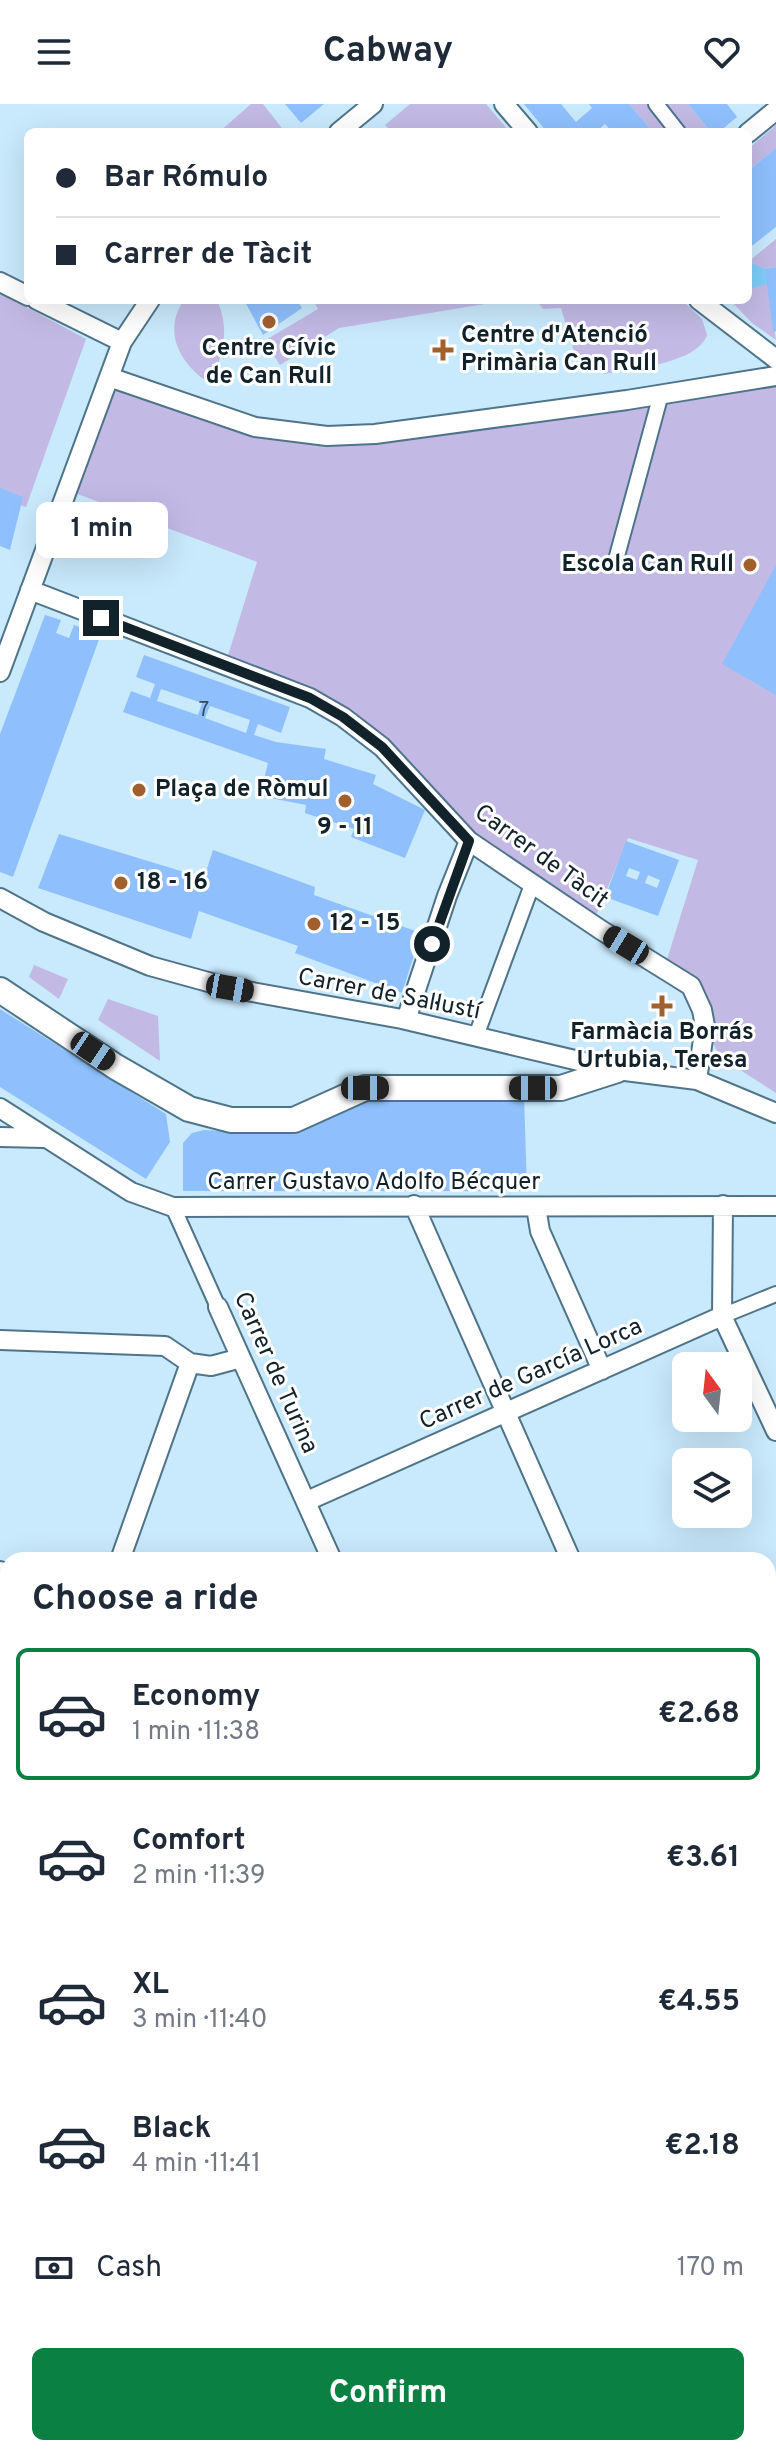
<!DOCTYPE html>
<html lang="en">
<head>
<meta charset="utf-8">
<style>
	body { margin:0; font-family:Overpass,sans-serif; background:#f6f6f7; color:#1f2937; height:100vh; display:flex; flex-direction:column; font-size:30px; white-space:nowrap }
	* { box-sizing:border-box; margin:0 }
	p { font-size:26px; color:#747a83 }
	.icon { flex:none; width:44px; height:44px; fill:none; stroke:currentColor; stroke-width:2; stroke-linecap:round; stroke-linejoin:round }
	.map { position:relative; flex:1; overflow:hidden }
	.side { position:absolute; left:0px; top:1448px; width:776px; height:904px; display:flex; flex-direction:column; background:#fff; border-radius:24px 24px 0 0; box-shadow:0 8px 32px #0002 }
	.side>* { flex:none }
	.top-card { position:absolute; left:24px; top:24px; width:728px; height:176px; border-radius:12px; box-shadow:0 8px 32px #0002; display:grid; align-content:center; height:176px; padding:0 32px; background:#fff }
	.needle { width:52px; rotate:345deg }
	.buttons { position:absolute; left:672px; top:1248px; display:grid; gap:16px }
	.buttons a { display:grid; place-items:center; width:80px; height:80px; border-radius:12px; background:#fff; box-shadow:0 8px 32px #0002; font-size:40px }
	.end { position:absolute; width:36px; height:36px; margin:-18px; border:10px solid #12222b; background:#fff; box-shadow:0 0 0 4px #fff }
	.from { border-radius:50% }
	.bubble { position:absolute; height:56px; border-radius:12px; background:#fff; box-shadow:0 8px 32px #0002; font-size:26px; font-weight:700; line-height:56px; text-align:center }
	.car { position:absolute; width:24px; height:48px; margin:-24px -12px; border-radius:10px; box-shadow:0 0 6px 2px #0007; background:linear-gradient(#222 24%,#8ab4d8 0 40%,#222 0 76%,#8ab4d8 0 86%,#222 0) }
	.top-card b { display:flex; align-items:center; gap:28px; height:76px; font-size:30px }
	.top-card b+b { border-top:2px solid #e0e1e3 }
	.top-card i { width:20px; height:20px; background:#1f2937 }
	ul { padding:0; list-style:none }
	li { display:flex; align-items:center; gap:24px; height:132px; margin:0 16px 12px; padding:0 16px; border:4px solid transparent; border-radius:12px }
	li div { flex:1 }
	li b { display:block; font-size:30px }
	li em { font-style:normal; font-weight:700 }
	li.on { border-color:#0b8043 }
	li>.icon { width:72px; height:72px; stroke-width:1.5 }
	h2 { padding:0 32px; font-size:36px; line-height:96px }
	.pay { display:flex; align-items:center; gap:20px; height:88px; padding:0 32px; font-size:30px }
	.pay p { margin-inline-start:auto }
	.cta { display:flex; gap:16px; margin-top:auto; padding:16px 32px }
	.cta a { flex:1; height:92px; border-radius:12px; background:#0b8043; color:#fff; font-size:32px; font-weight:700; line-height:92px; text-align:center }
	header { display:flex; justify-content:space-between; align-items:center; height:104px; padding:0 32px; background:#fff; font-size:36px; font-weight:700 }
	.map>svg:first-child { display:block }
	.green { fill:#c2bae5 }
	.water { fill:#7ecefb }
	.building { fill:#8fc0fd; fill-rule:evenodd }
	.lines { fill:none; stroke-linecap:round; stroke-linejoin:round }
	.pedestrian-casing { stroke:#4f748a; stroke-width:18 }
	.minor-casing { stroke:#4f748a; stroke-width:22 }
	.tertiary-casing { stroke:#4f748a; stroke-width:28 }
	.primary-casing { stroke:#4f748a; stroke-width:34 }
	.pedestrian { stroke:#fff; stroke-width:14 }
	.minor { stroke:#fff; stroke-width:18 }
	.tertiary { stroke:#fff; stroke-width:24 }
	.primary { stroke:#fff; stroke-width:30 }
	.route { stroke:#12222b; stroke-width:10 }
	.poi-dot { fill:#a25f2e; stroke:#fff; stroke-width:3 }
	.labels { text-anchor:middle; dominant-baseline:central; stroke-width:6; stroke-linejoin:round; paint-order:stroke }
	.number-label { font-size:20px; fill:#314a60 }
	.poi-label { font-size:24px; font-weight:bold; fill:#12222b; stroke:#fff; text-anchor:start }
	.street-label { font-size:24px; fill:#12222b; stroke:#fff }
</style>
</head>
<body>
<header><svg class="icon" aria-label="menu" viewBox="0 0 24 24"><path d="M4 6h16M4 12h16M4 18h16"/></svg>Cabway<svg class="icon" aria-label="heart" viewBox="0 0 24 24"><path d="M12 20l-8-8c-3-5 5-10 8-4 3-6 11-1 8 4z"/></svg></header>
<div class="map">
<svg width="776" height="2352" viewBox="0 0 776 2352">
	<rect width="100%" height="100%" fill="#c9e9fc"/>
	<path class="green" d="M251 0H263L285 28H219Z
		M410 0H486L510 28H392L385 21Z
		M629 0H648L670 28H653Z
		M662 0H688L711 28H688Z
		M776 21V44L748 67V45Z
		M776 135V163L765 165 776 236 752 219 730 196H748V158Z
		M0 189 86 235 26 403 0 395Z
		M184 196H217C230 225 224 252 209 279 180 260 162 228 184 196Z
		M313 196H509L339 224 280 261 264 237 318 205Z
		M536 196H682L702 215 707 231C697 260 630 265 604 270L592 253 576 254 561 204 543 205Z
		M776 272V989L720 953 705 922 702 906 664 865 698 756 628 734 596 812 594 810 469 737 343 613 225 561 257 458 67 386 109 273 255 323 327 332Z
		M34 861 68 875 59 895 29 873Z
		M108 895 158 912 160 957 98 916Z
		M8 2265V2344H380L371 2352H0V2273Z"/>
	<path class="water" d="M748 158 765 165 767 180 748 185Z"/>
	<path class="building" d="M285 0H324L301 19Z
		M524 0H561L576 18 592 4 589 0H629L653 28H612L605 20 596 28H547Z
		M688 0H727L737 13 719 28H711Z
		M776 44V123L748 145V67Z
		M776 163V227L773 228 765 165Z
		M244 196H297L302 204 263 231Z
		M0 384 23 393 10 446 0 442Z
		M776 461V591L722 560Z
		M45 511 61 516 56 529 69 534 74 521 101 530 13 773 0 768V630Z
		M144 551 290 603 281 629 258 620 254 631 276 638 326 645 324 655 376 671 373 680 425 706 405 754 351 733 354 725 305 709 306 701 260 692 268 659 123 608 131 587 150 594 155 580 136 573ZM161 585 202 599 198 611 157 597ZM210 602 250 616 246 629 205 614Z
		M59 730 204 774 213 746 315 783 314 791 421 829 402 889 295 849 298 842 199 807 191 835 38 784Z
		M626 737 679 756 658 812 605 793ZM629 764 640 768 637 776 626 772ZM648 771 660 776 657 784 645 779Z
		M0 905 166 1010 170 1038 146 1075 0 983Z
		M375 990 524 991 527 1087H183V1039L192 1029 204 1026 257 1029 294 1024Z
		M768 2298 776 2305V2352H640L631 2344H768Z"/>
	<g class="lines">
		<g class="pedestrian-casing">
			<path id="pedestrian" d="M656 0 678 28
				M617 452 661 290
				M476 932 532 781
				M173 1103 218 1203
				M722 1212 776 1190
				M0 2007 8 1999"/>
		</g>
		<g class="minor-casing">
			<path id="minor" d="M504 0 528 28
				M339 28 373 0
				M748 29 776 6
				M0 178 28 192
				M37 196 122 238
				M699 196 776 255
				M109 273 255 323 327 332 375 330 627 296 776 272
				M30 486 310 594 343 613 382 643 469 737 601 826 691 882 702 906 705 922 697 976
				M0 568 122 238 150 196
				M0 794 44 818 150 862 230 884 402 915 617 966 697 976 776 1009
				M406 916 447 792 469 737
				M0 1004 131 1088 173 1103 776 1102
				M0 1033 44 1034
				M414 1101 571 1456
				M723 1101 722 1212 776 1327
				M536 1103 540 1127 602 1266
				M218 1203 332 1456
				M0 1236 165 1242 190 1259 211 1262 241 1254
				M307 1397 722 1212
				M120 1456 190 1259
				M0 1467 8 1470
				M768 1645 776 1641
				M0 1657 8 1660
				M0 1899 8 1901
				M768 2223 776 2225
				M556 2344 565 2352
				M590 2344 599 2352
				M461 2352 469 2344"/>
		</g>
		<g class="tertiary-casing">
			<path id="tertiary" d="M0 886 116 963 189 1005 231 1016H294L365 984H561L617 966"/>
		</g>
		<g class="primary-casing">
			<path id="primary" d="M0 1826 8 1827
				M0 1857H8
				M768 1887 776 1888
				M768 1918 776 1919"/>
		</g>
		<use href="#pedestrian" class="pedestrian"/>
		<use href="#minor" class="minor"/>
		<use href="#tertiary" class="tertiary"/>
		<use href="#primary" class="primary"/>
	</g>
	<g class="lines">
		<path class="route" d="M101 514 310 594 343 613 382 643 469 737 432 840"/>
	</g>
	<g class="poi-dot">
		<circle cx="269" cy="218" r="8"/>
		<path d="M439 234h8v8h8v8h-8v8h-8v-8h-8v-8h8z"/>
		<circle cx="750" cy="461" r="8"/>
		<circle cx="139" cy="686" r="8"/>
		<circle cx="345" cy="697" r="8"/>
		<circle cx="121" cy="779" r="8"/>
		<circle cx="314" cy="820" r="8"/>
		<path d="M658 890h8v8h8v8h-8v8h-8v-8h-8v-8h8z"/>
	</g>
	<g class="labels">
		<g class="number-label">
			<text x="204" y="607">7</text>
		</g>
		<g class="poi-label">
			<text x="461" y="232">Centre d'Atenció<tspan x="461" dy="28">Primària Can Rull</tspan></text>
			<text x="269" y="245" text-anchor="middle">Centre Cívic<tspan x="269" dy="28">de Can Rull</tspan></text>
			<text x="734" y="461" text-anchor="end">Escola Can Rull</text>
			<text x="155" y="686">Plaça de Ròmul</text>
			<text x="345" y="724" text-anchor="middle">9 - 11</text>
			<text x="137" y="779">18 - 16</text>
			<text x="330" y="820">12 - 15</text>
			<text x="662" y="929" text-anchor="middle">Farmàcia Borrás<tspan x="662" dy="28">Urtubia, Teresa</tspan></text>
		</g>
		<g class="street-label">
			<text transform="translate(541 753) rotate(36)">Carrer de Tàcit</text>
			<text transform="translate(389 891) rotate(11)">Carrer de Sal·lustí</text>
			<text x="374" y="1079">Carrer Gustavo Adolfo Bécquer</text>
			<text transform="translate(275 1269) rotate(66)">Carrer de Turina</text>
			<text transform="translate(531 1271) rotate(-24)">Carrer de García Lorca</text>
		</g>
	</g>
</svg>
<div class="buttons">
<a><svg class="needle" viewBox="-14 -14 28 28"><path d="M0-13l5 13h-10z" fill="#e53935"/><path d="M0 13l5-13h-10z" fill="#747a83"/></svg></a>
<a><svg class="icon" aria-label="layers" viewBox="0 0 24 24"><path d="M12 4l9 5-9 5-9-5zM3 14l9 5 9-5"/></svg></a>
</div>
<i class="end from" style="left:432px;top:840px"></i>
<i class="end" style="left:101px;top:514px"></i>
<div class="bubble" style="left:36px;top:398px;width:132px">1 min</div>
<i class="car" style="left:626px;top:841px;rotate:301deg"></i>
<i class="car" style="left:230px;top:884px;rotate:100deg"></i>
<i class="car" style="left:93px;top:947px;rotate:124deg"></i>
<i class="car" style="left:365px;top:984px;rotate:90deg"></i>
<i class="car" style="left:533px;top:984px;rotate:270deg"></i>
<div class="top-card">
<b><i class="from"></i>Bar Rómulo</b>
<b><i></i>Carrer de Tàcit</b>
</div>
<section class="side">
<h2>Choose a ride</h2>
<ul>
<li class="on"><svg class="icon" aria-label="car" viewBox="0 0 24 24"><path d="M5 17H2v-5l4-1 3-4h7l3 4 3 1v5h-3M9 17h6M6 11h13"/><circle cx="7" cy="17" r="2"/><circle cx="17" cy="17" r="2"/></svg><div><b>Economy</b><p>1 min · 11:38</p></div><em>€2.68</em></li>
<li><svg class="icon" aria-label="car" viewBox="0 0 24 24"><path d="M5 17H2v-5l4-1 3-4h7l3 4 3 1v5h-3M9 17h6M6 11h13"/><circle cx="7" cy="17" r="2"/><circle cx="17" cy="17" r="2"/></svg><div><b>Comfort</b><p>2 min · 11:39</p></div><em>€3.61</em></li>
<li><svg class="icon" aria-label="car" viewBox="0 0 24 24"><path d="M5 17H2v-5l4-1 3-4h7l3 4 3 1v5h-3M9 17h6M6 11h13"/><circle cx="7" cy="17" r="2"/><circle cx="17" cy="17" r="2"/></svg><div><b>XL</b><p>3 min · 11:40</p></div><em>€4.55</em></li>
<li><svg class="icon" aria-label="car" viewBox="0 0 24 24"><path d="M5 17H2v-5l4-1 3-4h7l3 4 3 1v5h-3M9 17h6M6 11h13"/><circle cx="7" cy="17" r="2"/><circle cx="17" cy="17" r="2"/></svg><div><b>Black</b><p>4 min · 11:41</p></div><em>€2.18</em></li>
</ul>
<div class="pay"><svg class="icon" aria-label="cash" viewBox="0 0 24 24"><path d="M3 7h18v10H3z"/><circle cx="12" cy="12" r="2"/></svg>Cash<p>170 m</p></div>
<div class="cta"><a>Confirm</a></div>
</section>
</div>
</body>
</html>
